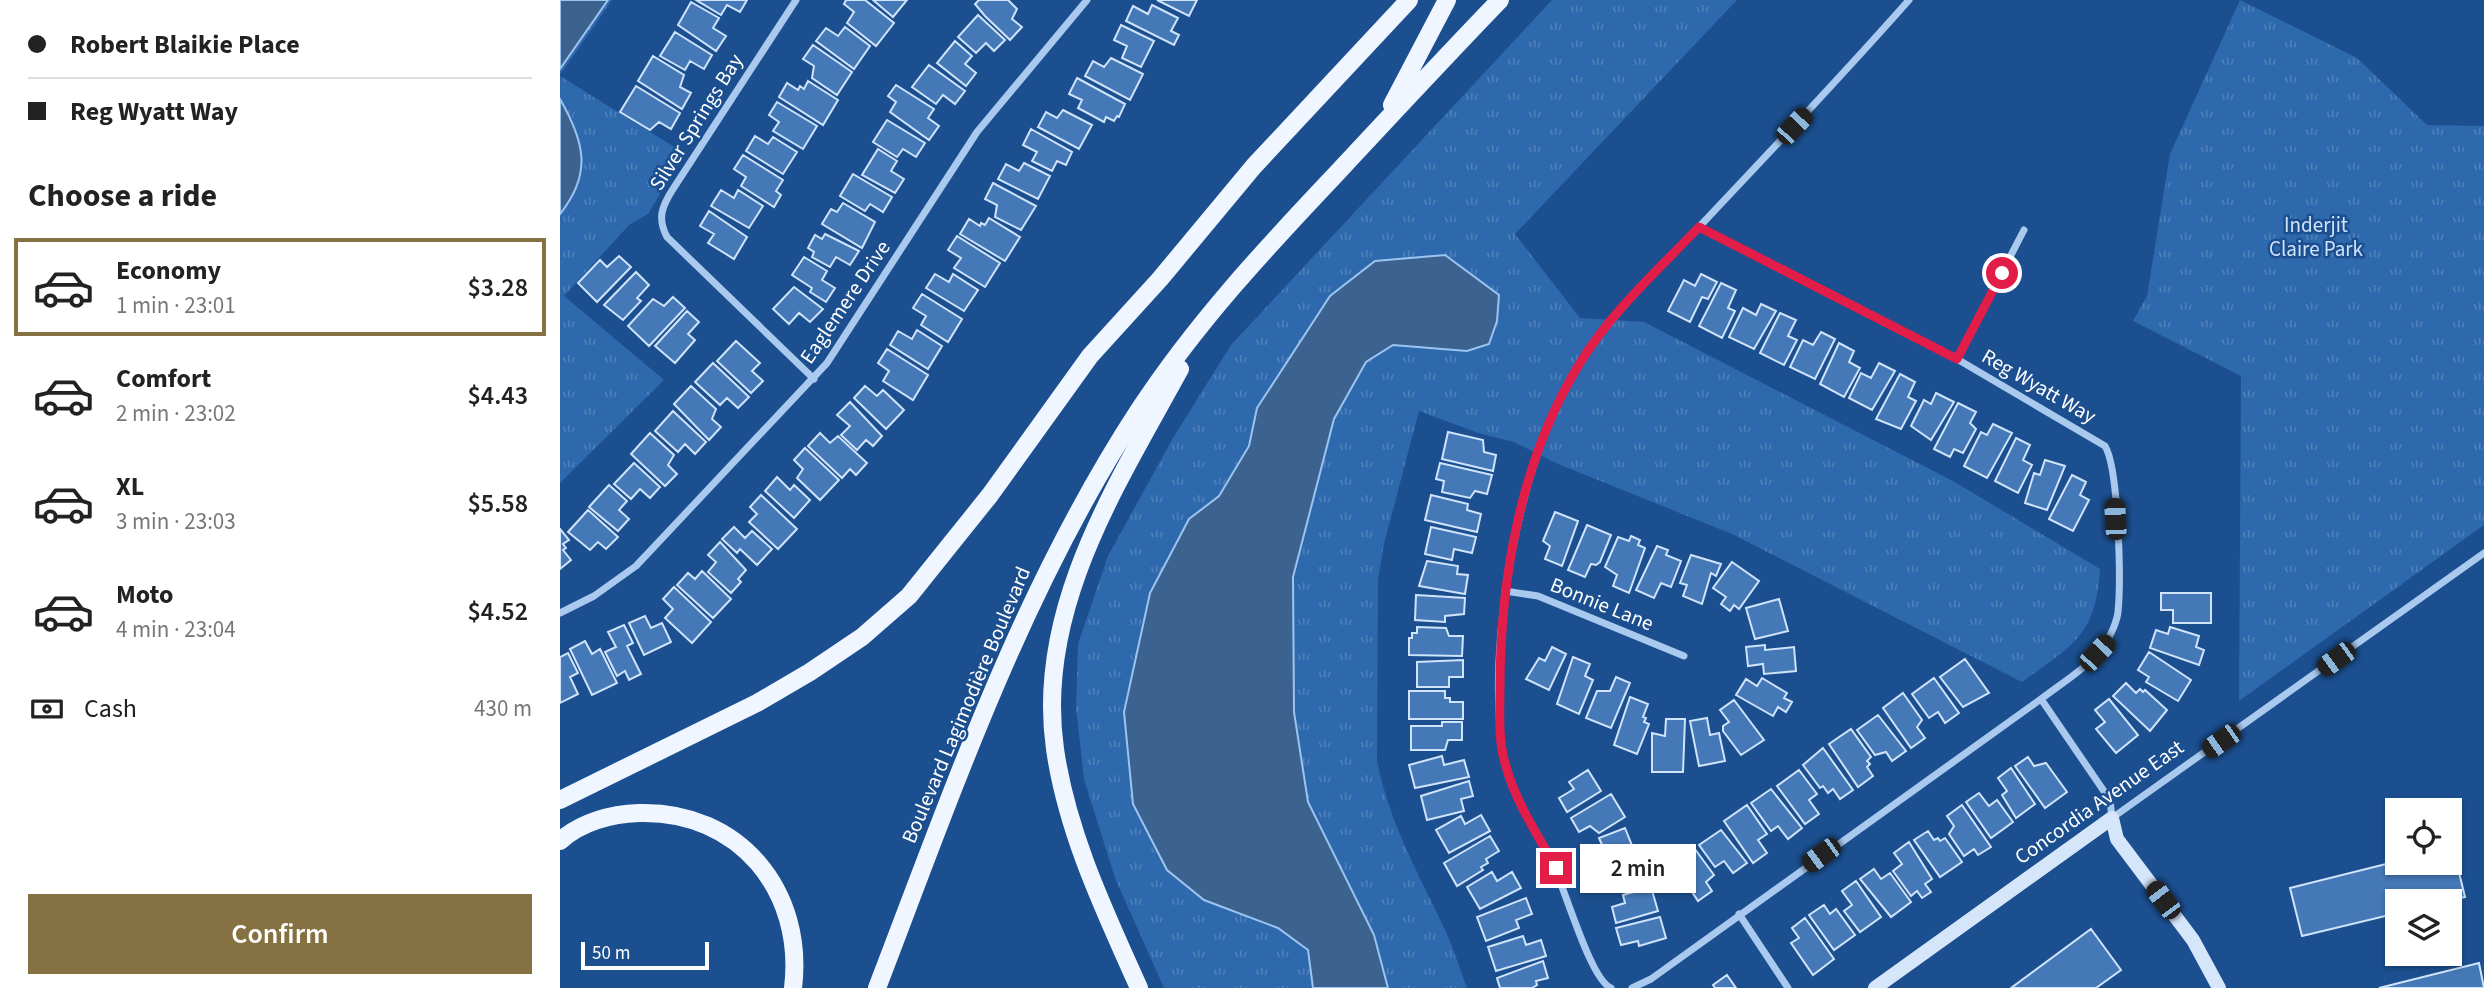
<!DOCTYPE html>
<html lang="en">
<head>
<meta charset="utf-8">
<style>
	body { margin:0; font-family:"Source Sans 3",sans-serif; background:#f6f6f6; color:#222; height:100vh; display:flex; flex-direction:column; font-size:26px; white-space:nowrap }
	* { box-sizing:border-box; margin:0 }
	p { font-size:23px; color:#767676 }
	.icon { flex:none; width:38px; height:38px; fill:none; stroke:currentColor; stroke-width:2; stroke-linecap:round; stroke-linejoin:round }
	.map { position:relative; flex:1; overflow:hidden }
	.drawer { display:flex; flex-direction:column; background:#fff; width:560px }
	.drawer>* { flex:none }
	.guide { display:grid; align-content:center; height:154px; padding:0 28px; background:#fff }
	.controls { position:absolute; left:1825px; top:798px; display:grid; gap:14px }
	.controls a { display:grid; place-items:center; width:77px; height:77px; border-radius:0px; background:#fff; box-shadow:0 2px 5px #0004; font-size:35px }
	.scale { position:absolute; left:21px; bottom:18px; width:128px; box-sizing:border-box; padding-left:7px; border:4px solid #fff; border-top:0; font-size:19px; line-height:24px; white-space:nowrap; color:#fff; -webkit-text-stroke:5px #1b4f8f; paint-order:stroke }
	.end { position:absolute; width:32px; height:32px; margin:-16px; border:9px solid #e11d48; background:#fff; box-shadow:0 0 0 4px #fff }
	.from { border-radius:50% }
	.bubble { position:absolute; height:49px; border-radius:0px; background:#fff; box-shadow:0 2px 5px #0004; font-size:23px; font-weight:600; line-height:49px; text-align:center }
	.car { position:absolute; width:21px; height:42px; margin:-21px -10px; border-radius:9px; box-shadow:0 0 5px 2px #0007; background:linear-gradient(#222 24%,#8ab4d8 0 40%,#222 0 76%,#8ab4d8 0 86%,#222 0) }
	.guide b { display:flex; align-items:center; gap:24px; height:66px; font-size:26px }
	.guide b+b { border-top:2px solid #e0e0e0 }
	.guide i { width:18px; height:18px; background:#222 }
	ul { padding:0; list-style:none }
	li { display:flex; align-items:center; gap:21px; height:98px; margin:0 14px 10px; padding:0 14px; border:4px solid transparent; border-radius:0px }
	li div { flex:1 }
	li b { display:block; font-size:26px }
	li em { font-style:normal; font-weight:600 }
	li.selected { border-color:#857141 }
	li>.icon { width:63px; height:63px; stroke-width:1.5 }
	h2 { padding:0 28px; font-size:32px; line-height:84px }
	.pay { display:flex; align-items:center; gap:18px; height:77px; padding:0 28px; font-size:26px }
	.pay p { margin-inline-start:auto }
	.action { display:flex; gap:14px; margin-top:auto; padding:14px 28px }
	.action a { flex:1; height:80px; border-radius:0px; background:#857141; color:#fff; font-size:28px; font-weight:600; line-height:80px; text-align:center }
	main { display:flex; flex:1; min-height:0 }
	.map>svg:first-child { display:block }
	.park { fill:url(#park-tufts) }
	.water { fill:#3c6290; stroke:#9cc4f0; stroke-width:2 }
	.building { fill:#4478b7; stroke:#cfe3fa; stroke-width:2 }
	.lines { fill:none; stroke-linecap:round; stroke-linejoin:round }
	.street { stroke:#a9c9ee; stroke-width:7 }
	.secondary { stroke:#d6e6fa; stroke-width:14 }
	.primary { stroke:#f0f6ff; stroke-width:18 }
	.route { stroke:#e11d48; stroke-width:9 }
	.labels { text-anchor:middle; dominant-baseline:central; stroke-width:5; stroke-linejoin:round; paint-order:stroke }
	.street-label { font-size:21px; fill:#fff; stroke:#1b4f8f }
	.park-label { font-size:21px; fill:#cfe3fa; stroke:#1b4f8f }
</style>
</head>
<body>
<main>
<section class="drawer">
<div class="guide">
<b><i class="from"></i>Robert Blaikie Place</b>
<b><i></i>Reg Wyatt Way</b>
</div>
<h2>Choose a ride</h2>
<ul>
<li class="selected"><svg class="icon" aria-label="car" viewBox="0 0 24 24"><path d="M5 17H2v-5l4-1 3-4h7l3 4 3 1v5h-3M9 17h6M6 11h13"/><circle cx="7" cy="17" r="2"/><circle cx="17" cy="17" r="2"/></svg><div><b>Economy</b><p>1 min · 23:01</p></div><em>$3.28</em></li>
<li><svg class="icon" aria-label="car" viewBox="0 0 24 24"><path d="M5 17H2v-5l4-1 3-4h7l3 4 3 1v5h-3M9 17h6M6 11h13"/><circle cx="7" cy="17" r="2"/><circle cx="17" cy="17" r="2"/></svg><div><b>Comfort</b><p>2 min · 23:02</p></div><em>$4.43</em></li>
<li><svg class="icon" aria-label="car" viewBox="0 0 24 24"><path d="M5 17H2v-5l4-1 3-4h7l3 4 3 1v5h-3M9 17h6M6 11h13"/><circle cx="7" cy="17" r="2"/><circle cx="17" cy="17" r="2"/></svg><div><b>XL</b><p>3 min · 23:03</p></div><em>$5.58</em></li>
<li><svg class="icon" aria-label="car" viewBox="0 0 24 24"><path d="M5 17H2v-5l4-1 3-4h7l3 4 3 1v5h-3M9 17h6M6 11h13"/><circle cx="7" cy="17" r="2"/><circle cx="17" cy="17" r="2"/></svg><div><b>Moto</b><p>4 min · 23:04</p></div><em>$4.52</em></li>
</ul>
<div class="pay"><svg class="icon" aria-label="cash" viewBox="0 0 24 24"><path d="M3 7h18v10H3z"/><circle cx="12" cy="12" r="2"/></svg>Cash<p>430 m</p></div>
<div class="action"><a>Confirm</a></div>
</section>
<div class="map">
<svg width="1924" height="988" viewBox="0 0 1924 988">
	<defs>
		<pattern id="park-tufts" width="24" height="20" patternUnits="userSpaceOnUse" patternTransform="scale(1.75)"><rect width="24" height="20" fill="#2e69ad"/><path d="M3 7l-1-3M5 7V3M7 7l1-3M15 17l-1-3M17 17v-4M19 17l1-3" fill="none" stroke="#4d80b9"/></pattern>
	</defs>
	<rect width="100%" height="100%" fill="#1b4f8f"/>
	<path class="park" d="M0 0H52L0 75Z
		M992 0H1177L955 234 1020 318 1084 322 1393 481 1540 569C1536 636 1513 645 1462 682L1172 534 998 464 954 442 918 433 859 411 824 544 818 580 817 760C829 823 859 874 886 932 894 950 900 969 907 988H604L555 878 524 779 516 708 518 644 548 556 613 438 671 345Z
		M1680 0 1797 58 1867 125 1924 126V525L1679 701 1681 376 1573 321 1587 296 1610 154Z
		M0 76 124 153 88 214 69 225 4 296 104 380 0 483Z"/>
	<path class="water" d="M0 0H48L0 69Z
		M0 99C24 141 33 173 0 214Z
		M885 255 939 295 937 321 929 344 907 351 833 345 806 362 774 419 733 577 734 712 748 802 814 935 828 988H753L748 950 718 928 644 900 607 870 573 804 564 712 590 593 629 519 659 496 689 446 697 408 770 296 815 261Z"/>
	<path class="building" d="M136 0H187L180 12 167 5 161 15Z
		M286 0H305L334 23 316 46 287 23 294 12 284 4Z
		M313 0H347L333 17Z
		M419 0H448L457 9 452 19 462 27 450 40 425 16 415 4Z
		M597 0H637L629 16Z
		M131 2 159 18 153 28 166 36 156 51 118 25Z
		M592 5 618 18 611 31 619 35 614 45 566 21 573 6 588 14Z
		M418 15 445 40 434 51 426 43 416 53 398 37Z
		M561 25 594 41 581 67 562 58 567 46 554 40Z
		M285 27 310 46 294 69 256 41 266 28 278 36Z
		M115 32 152 55 144 69 130 61 125 70 100 56Z
		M395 41 412 56 405 64 416 73 406 86 377 63Z
		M253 45 292 72 277 95 252 78 254 66 243 59Z
		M93 56 124 75 120 87 131 93 122 109 78 81Z
		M551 58 583 74 570 100 525 76 533 61 544 67Z
		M369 65 405 91 395 104 383 95 376 104 352 87Z
		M517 78 565 104 559 117 557 116 554 121 546 117 544 122 518 108 522 100 509 94Z
		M248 81 278 100 263 125 219 97 227 83 238 90 240 86 244 89Z
		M336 85 374 109 368 118 379 126 369 140 330 112 336 102 328 96Z
		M76 86 120 113 111 129 99 122 90 130 60 112Z
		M217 102 257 126 243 149 213 131 219 122 209 115Z
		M503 110 532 125 519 149 478 127 486 112 497 118Z
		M327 120 365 143 356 157 343 149 337 157 313 142Z
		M471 129 512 152 506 165 497 161 492 171 472 161 477 152 463 145Z
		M195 136 208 144 213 137 237 152 223 174 186 151Z
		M318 149 337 161 331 171 344 179 335 193 302 175Z
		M183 155 223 180 216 191 221 195 214 207 181 186 186 177 174 169Z
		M464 163 490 176 478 199 438 179 446 164 459 171Z
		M293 174 332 197 323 212 310 204 305 211 280 196Z
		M433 183 476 206 461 230 435 217 437 205 425 199Z
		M161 190 174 198 178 190 203 206 189 228 151 206Z
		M283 203 315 222 302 248 262 224 271 209 277 212Z
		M149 211 187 237 174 259 148 243 154 234 140 226Z
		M429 218 460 237 445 261 400 234 409 219 420 226 421 223 425 225Z
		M265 234 299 251 290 265 276 257 270 267 252 257 254 252 248 248 255 235 262 239Z
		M397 236 440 263 425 287 394 268 401 258 388 250Z
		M59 256 71 267 37 302 18 283 40 260 47 267Z
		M244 257 267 271 262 280 275 288 266 302 250 292 252 288 232 275Z
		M76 272 89 285 77 298 81 301 63 320 44 305Z
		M375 274 389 282 393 274 418 290 404 311 366 288Z
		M1141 274 1157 282 1148 299 1142 297 1130 322 1108 311 1124 280 1135 286Z
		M1161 283 1176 290 1168 308 1175 311 1162 338 1139 326Z
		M234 287 263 309 250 322 239 313 229 324 213 309Z
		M362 294 402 319 388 342 361 325 366 316 353 308Z
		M113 297 125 308 89 346 68 326 93 299 104 306Z
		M1201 304 1216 311 1194 349 1169 337 1183 308 1196 315Z
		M127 311 139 322 128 334 135 340 115 363 95 346Z
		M1220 313 1236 320 1228 336 1237 340 1224 365 1200 353Z
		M357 330 382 346 368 369 330 345 338 331 352 339Z
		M1261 332 1275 339 1255 379 1230 367 1243 340 1253 345Z
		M176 341 200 363 192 371 203 381 191 393 157 361Z
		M1279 343 1294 351 1289 362 1300 368 1284 397 1260 384Z
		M327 349 368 375 353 400 323 381 329 371 318 363Z
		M153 363 189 397 178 408 167 398 160 405 135 382Z
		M1319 363 1335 371 1312 410 1289 398 1301 373 1311 378Z
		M1340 374 1355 382 1348 397 1356 401 1341 429 1316 419Z
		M131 386 156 409 152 419 161 427 149 440 114 404Z
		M305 386 317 396 323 390 344 410 326 429 294 398Z
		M1376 393 1394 402 1371 440 1351 426 1364 400 1371 404Z
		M290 402 322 436 313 446 306 440 297 450 281 435 290 426 277 415Z
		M1398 403 1416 412 1410 423 1416 429 1403 453 1394 449 1390 457 1374 449Z
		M113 411 146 442 135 454 125 444 118 452 95 431Z
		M1433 424 1452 433 1427 478 1404 466 1421 432 1427 435Z
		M888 432 923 440 924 452 936 455 933 471 882 459Z
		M90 433 114 455 108 465 117 474 105 486 71 454Z
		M260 433 270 443 278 436 307 463 296 475 290 469 282 478 248 446Z
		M1456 438 1470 445 1463 460 1472 465 1458 493 1435 481Z
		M245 448 279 480 260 500 237 478 243 469 234 460Z
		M1485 460 1505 466 1487 510 1465 503 1474 473 1480 475Z
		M74 463 100 487 90 498 80 489 71 499 54 484Z
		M880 463 932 475 927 494 915 491 910 498 882 492 884 481 876 479Z
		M1512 475 1526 482 1520 495 1529 500 1513 531 1489 519Z
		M217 477 230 490 234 485 250 500 234 518 205 491Z
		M49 485 67 501 59 510 69 519 58 531 29 507Z
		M201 495 237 529 218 549 189 522 197 514 190 507Z
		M871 495 908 504 907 510 921 514 917 532 865 520Z
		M28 510 58 537 46 549 38 542 30 550 8 532Z
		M995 512 1018 521 1002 566 985 559 990 546 983 541Z
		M1027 525 1051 535 1040 562 1036 565 1031 564 1025 577 1008 570Z
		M174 527 185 538 192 531 212 549 197 565 180 549 177 553 162 539Z
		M871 527 916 537 912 553 894 549 892 560 865 554Z
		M0 529 9 540 3 544 6 548 3 550 11 560 0 569Z
		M1071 536 1080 540 1078 545 1085 548 1069 593 1053 586 1057 575 1045 567 1058 537 1069 541Z
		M160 542 186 570 178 579 181 582 171 593 148 572 156 562 148 555Z
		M1097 546 1108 550 1106 555 1121 561 1111 587 1101 583 1094 598 1076 590Z
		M1131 555 1161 564 1156 576 1151 573 1142 604 1123 596 1127 585 1120 583Z
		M867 561 898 566 897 574 908 575 905 594 859 586Z
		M1172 562 1199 581 1179 609 1174 605 1170 611 1161 604 1166 597 1153 588Z
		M142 571 171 599 153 618 117 585 128 573 135 579Z
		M114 587 151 622 132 643 105 618 113 609 103 599Z
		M1601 593H1651V623H1613V610H1601Z
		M856 595 905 598 904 614 885 616V622L855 620Z
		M1219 599 1228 631 1195 639 1186 608Z
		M85 616 91 628 102 623 111 642 84 655 69 623Z
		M64 625 73 643 67 646 81 674 69 680 65 671 57 676 45 652 56 647 48 632Z
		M857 627 886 628 889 636H903L902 656 849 655V638H852V633H857Z
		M1610 627 1639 636 1636 647 1644 650 1639 665 1590 648 1596 630 1608 634Z
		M25 641 32 654 40 649 57 683 32 695 10 649Z
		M1205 645V650L1234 647 1236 671 1204 674 1203 664 1188 666 1186 647Z
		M992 647 1006 654 989 690 966 679 979 658 985 661Z
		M1589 652 1631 680 1618 701 1586 682 1589 677 1578 670Z
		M8 653 18 673 10 677 18 694 0 703V657Z
		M1013 657 1030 664 1025 676 1033 680 1019 714 997 704Z
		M1405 659 1429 693 1403 707 1380 677Z
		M903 660V677H889V687H857V662Z
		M1056 677 1070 683 1051 728 1026 718 1037 691H1050Z
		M1202 678 1227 693 1224 698 1232 702 1226 712 1218 707 1213 716 1176 695 1186 679 1197 686Z
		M1374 678 1399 713 1385 723 1378 712 1369 718 1352 694Z
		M1566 683 1576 693 1580 689 1583 692 1585 690 1607 710 1590 731 1553 696Z
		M849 691H885V698H890V702H903V719H849Z
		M1343 693 1362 720 1357 727 1365 738 1351 748 1323 708Z
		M1070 697 1088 704 1083 717 1086 718 1084 722 1089 724 1077 754 1054 745Z
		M1549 699 1578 735 1556 753 1536 729 1545 722 1535 710Z
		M1174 700 1204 740 1181 755 1163 731V726L1169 722 1160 710Z
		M1318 715 1346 751 1332 761 1326 752 1315 755 1297 730Z
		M1147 718 1150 735 1159 733 1165 761 1139 766 1130 721Z
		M1106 719H1125L1123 772H1092V733L1105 736Z
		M882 722H902V740H888L885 750H851V726H882Z
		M1291 729 1311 757 1307 761 1310 764 1307 767 1313 776 1298 787 1269 744Z
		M1263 748 1293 790 1280 799 1273 789 1268 793 1263 786 1260 788 1243 765Z
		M882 756 884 765 904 760 909 777 855 788 849 765Z
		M1468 757 1474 766 1486 763 1507 792 1485 808 1455 766Z
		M1451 768 1475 804 1456 818 1442 795 1447 791 1438 778Z
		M1028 770 1041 791 1007 812 999 798 1014 789 1009 782Z
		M1239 770 1257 794 1249 800 1259 814 1245 824 1217 786Z
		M909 781 913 796 901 799 904 811 867 820 861 796Z
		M1211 789 1242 828 1228 839 1218 826 1211 831 1191 803Z
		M1419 793 1429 806 1437 800 1453 822 1431 838 1406 802Z
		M1051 794 1065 817 1039 833 1030 826 1019 832 1011 818Z
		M1187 805 1207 834 1198 840 1207 853 1193 863 1164 821Z
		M1402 805 1431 847 1418 855 1414 849 1404 856 1389 834 1394 826 1387 816Z
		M921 815 930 831 889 853 876 830 901 816 905 824Z
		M1065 828 1075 853 1036 869 1029 852 1043 847 1039 838Z
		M1161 830 1187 863 1173 873 1164 861 1155 867 1139 845Z
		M1368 831 1374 840 1378 838 1380 841 1385 838 1402 862 1380 877 1354 840Z
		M930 836 939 851 926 859 928 863 921 867 923 870 897 886 884 863Z
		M1349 842 1372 879 1365 884 1371 892 1362 898 1357 891 1351 896 1333 871 1342 864 1334 853Z
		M1132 845 1154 875 1146 882 1152 891 1138 901 1112 861Z
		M1890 848H1893L1905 897 1886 901H1838V913L1742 936 1730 888 1838 861 1890 863Z
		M1079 858 1088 880 1060 891 1057 885 1043 890 1037 874Z
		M1314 869 1321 879 1330 873 1351 902 1331 917 1300 879Z
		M932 872 937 881 952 872 961 888 920 909 907 887Z
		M1296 881 1321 917 1300 932 1284 911 1292 905 1282 891Z
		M1091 887 1098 911 1056 923 1052 907 1065 903 1063 895Z
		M966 898 972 914 956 920 959 928 926 941 917 917Z
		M1264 905 1270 914 1276 909 1295 935 1274 950 1249 915Z
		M1100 917 1106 938 1079 946 1078 941 1061 945 1056 928Z
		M1245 918 1274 959 1253 975 1231 943 1239 938 1232 928Z
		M1531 929 1561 970 1536 988H1451Z
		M963 936 966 945 981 940 986 956 936 971 928 947Z
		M983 961 988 978 976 981 977 985 972 988H940L937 978Z
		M1919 963 1924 988H1819Z
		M1167 975 1176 988H1155L1153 985Z"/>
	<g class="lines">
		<path class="street" d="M236 0 113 189C102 206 97 218 107 237L254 379
			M1397 359 1464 230
			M945 591 978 596 1124 656
			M0 613 34 596 76 566 267 363 417 132 527 0
			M1481 699 1550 800 1552 818 1924 553
			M1179 914 1228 988
			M1051 988C1029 979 1003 880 988 853 972 824 950 793 944 759 924 649 959 454 1021 361 1054 311 1099 269 1140 226 1211 151 1281 77 1349 0
			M1072 988 1091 979 1481 699C1503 682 1531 666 1546 642 1551 635 1557 621 1558 612 1561 582 1559 469 1545 446L1397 359 1139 227"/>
		<path class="secondary" d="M1315 988 1552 818 1557 839 1633 940 1659 988"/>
		<path class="primary" d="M832 105 887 0
			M0 800 197 703 250 672 302 637 349 596 430 495 530 356 600 279 694 166 849 0
			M0 841C21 822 51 814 79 813 179 810 245 891 233 988
			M317 988C393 790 462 589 579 410 636 323 706 248 777 173 831 115 885 57 940 0
			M579 988C545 912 507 833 495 749 475 610 556 486 620 369"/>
	</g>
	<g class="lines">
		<path class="route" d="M996 868C977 834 955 801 945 763 938 740 940 712 940 689 940 579 961 458 1020 363 1051 312 1098 270 1139 227L1397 359 1442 273"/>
	</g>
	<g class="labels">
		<g class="street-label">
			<text transform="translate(136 122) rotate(-58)">Silver Springs Bay</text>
			<text transform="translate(285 302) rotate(-56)">Eaglemere Drive</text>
			<text transform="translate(1479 386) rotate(30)">Reg Wyatt Way</text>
			<text transform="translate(1042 604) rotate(22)">Bonnie Lane</text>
			<text transform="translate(406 705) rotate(-67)">Boulevard Lagimodière Boulevard</text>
			<text transform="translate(1539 802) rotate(-35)">Concordia Avenue East</text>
		</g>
		<g class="park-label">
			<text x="1756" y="225">Inderjit<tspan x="1756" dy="24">Claire Park</tspan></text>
		</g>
	</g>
</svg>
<div class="controls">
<a><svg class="icon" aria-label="locate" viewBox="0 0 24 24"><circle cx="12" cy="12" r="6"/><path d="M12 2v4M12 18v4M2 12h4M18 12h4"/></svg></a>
<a><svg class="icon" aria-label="layers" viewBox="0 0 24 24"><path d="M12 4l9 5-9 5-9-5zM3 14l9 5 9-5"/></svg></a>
</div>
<div class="scale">50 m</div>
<i class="end from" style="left:1442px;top:273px"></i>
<i class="end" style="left:996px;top:868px"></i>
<div class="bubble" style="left:1020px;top:844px;width:116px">2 min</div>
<i class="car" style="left:1234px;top:126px;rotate:43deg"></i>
<i class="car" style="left:1555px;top:519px;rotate:357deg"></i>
<i class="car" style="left:1537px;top:653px;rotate:43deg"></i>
<i class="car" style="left:1776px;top:659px;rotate:234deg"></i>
<i class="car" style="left:1661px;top:741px;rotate:235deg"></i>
<i class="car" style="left:1261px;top:855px;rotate:234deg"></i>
<i class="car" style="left:1603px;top:900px;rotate:323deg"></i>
</div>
</main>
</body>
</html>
